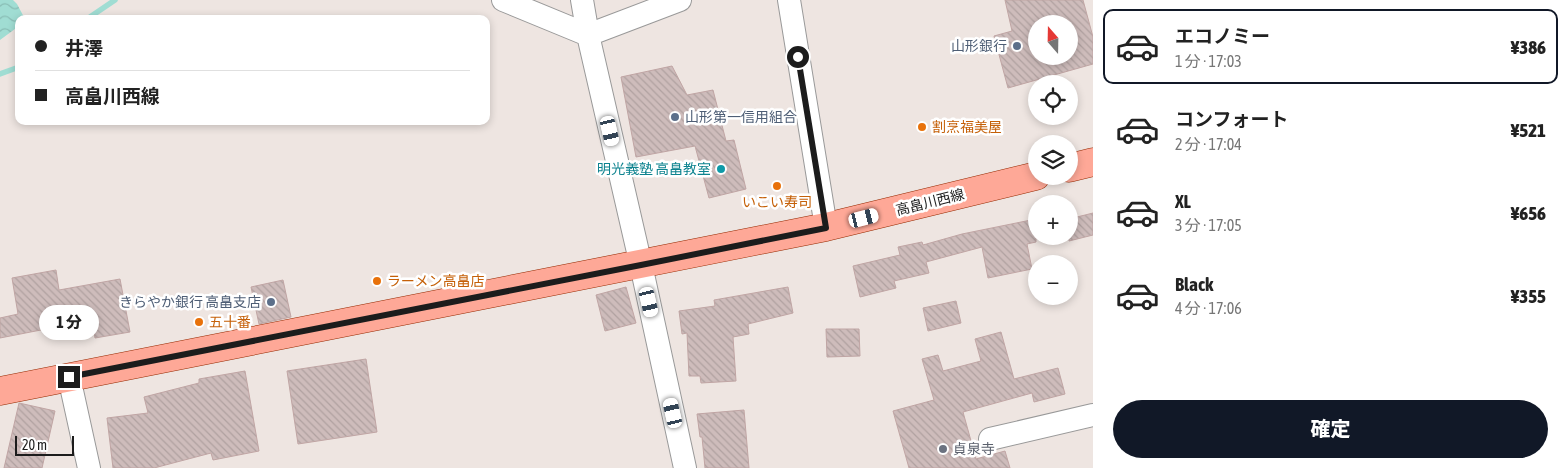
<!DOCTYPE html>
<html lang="ja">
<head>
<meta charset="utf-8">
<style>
	body { margin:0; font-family:"Asap Condensed","Noto Sans JP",sans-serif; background:#f2f2f2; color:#222; height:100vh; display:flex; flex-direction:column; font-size:19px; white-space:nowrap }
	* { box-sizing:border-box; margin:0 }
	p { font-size:16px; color:#767676 }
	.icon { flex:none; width:28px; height:28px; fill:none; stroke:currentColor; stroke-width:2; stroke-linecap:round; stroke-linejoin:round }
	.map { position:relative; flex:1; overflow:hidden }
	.side { display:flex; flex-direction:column; background:#fff; width:475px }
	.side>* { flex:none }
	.top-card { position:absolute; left:15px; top:15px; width:475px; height:110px; border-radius:10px; box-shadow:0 2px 8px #0003; display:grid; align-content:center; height:110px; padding:0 20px; background:#fff }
	.needle { width:32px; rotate:340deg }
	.controls { position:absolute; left:1028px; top:15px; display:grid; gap:10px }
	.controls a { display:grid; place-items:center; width:50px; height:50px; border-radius:50%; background:#fff; box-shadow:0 2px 8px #0003; font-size:25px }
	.scale { position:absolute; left:15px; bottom:12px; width:59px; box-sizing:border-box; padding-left:5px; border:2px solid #1c1c1c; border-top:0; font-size:14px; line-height:18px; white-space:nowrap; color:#1c1c1c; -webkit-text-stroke:4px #fff; paint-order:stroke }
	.end { position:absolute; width:22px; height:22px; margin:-11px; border:6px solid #1c1c1c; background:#fff; box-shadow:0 0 0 2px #fff }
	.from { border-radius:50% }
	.bubble { position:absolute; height:35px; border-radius:18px; background:#fff; box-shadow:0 2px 8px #0003; font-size:16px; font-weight:800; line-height:35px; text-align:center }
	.car { position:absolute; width:15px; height:30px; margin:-15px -8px; border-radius:6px; box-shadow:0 0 4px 1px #0007; background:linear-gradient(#fff 24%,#345 0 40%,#fff 0 76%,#345 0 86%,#fff 0) }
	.top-card b { display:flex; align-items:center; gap:18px; height:48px; font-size:19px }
	.top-card b+b { border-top:1px solid #e0e0e0 }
	.top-card i { width:12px; height:12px; background:#222 }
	ul { padding:9px 0 0; list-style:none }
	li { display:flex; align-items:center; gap:15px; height:75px; margin:0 10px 8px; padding:0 10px; border:2px solid transparent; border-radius:10px }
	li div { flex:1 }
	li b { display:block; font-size:19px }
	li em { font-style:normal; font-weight:800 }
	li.current { border-color:#111827 }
	li>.icon { width:45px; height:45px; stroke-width:1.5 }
	.primary-button { display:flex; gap:10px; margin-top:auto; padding:10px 20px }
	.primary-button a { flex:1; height:58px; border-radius:30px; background:#111827; color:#fff; font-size:20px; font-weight:800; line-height:58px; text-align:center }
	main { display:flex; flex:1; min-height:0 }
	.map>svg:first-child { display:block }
	.water { fill:url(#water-waves) }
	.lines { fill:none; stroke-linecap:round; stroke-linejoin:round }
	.stream { stroke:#a0ddd3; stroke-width:5.5 }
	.building { fill:url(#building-back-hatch); stroke:#c0a5a4; fill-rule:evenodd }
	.minor-casing { stroke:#999; stroke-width:24 }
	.major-casing { stroke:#942900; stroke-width:29 }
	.minor { stroke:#fff; stroke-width:22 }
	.major { stroke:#fea897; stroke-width:28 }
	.route { stroke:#1c1c1c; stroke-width:6 }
	.service-dot { fill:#5c6f8a; stroke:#fff; stroke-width:2 }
	.food-dot { fill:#e8710a; stroke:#fff; stroke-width:2 }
	.culture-dot { fill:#0f9aa8; stroke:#fff; stroke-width:2 }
	.worship-dot { fill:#6b7280; stroke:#fff; stroke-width:2 }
	.labels { text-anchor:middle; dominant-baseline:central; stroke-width:5; stroke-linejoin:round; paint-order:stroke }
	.service-label { font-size:14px; fill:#4e5e75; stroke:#fff; text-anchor:end }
	.food-label { font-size:14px; fill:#c56008; stroke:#fff; text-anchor:start }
	.culture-label { font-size:14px; fill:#0d838f; stroke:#fff; text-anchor:end }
	.street-label { font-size:14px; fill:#1c1c1c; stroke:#fff }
	.worship-label { font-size:14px; fill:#5b616d; stroke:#fff; text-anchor:start }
</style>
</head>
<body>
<main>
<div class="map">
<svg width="1093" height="468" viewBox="0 0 1093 468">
	<defs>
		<pattern id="water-waves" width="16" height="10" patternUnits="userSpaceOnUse" patternTransform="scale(1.25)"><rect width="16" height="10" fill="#a0ddd3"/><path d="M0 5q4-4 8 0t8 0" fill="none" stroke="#89bdb5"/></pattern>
		<pattern id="building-back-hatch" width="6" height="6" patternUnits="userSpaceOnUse" patternTransform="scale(1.25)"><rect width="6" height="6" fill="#cebcbb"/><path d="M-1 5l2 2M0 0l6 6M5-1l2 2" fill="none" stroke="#b0a1a0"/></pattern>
	</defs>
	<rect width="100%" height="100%" fill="#eee5e1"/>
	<path class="water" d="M0 0H13L17 4 25 19H19V26L0 40Z"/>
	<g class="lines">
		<path class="stream" d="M87 19 115 0
			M0 74 19 67"/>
	</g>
	<path class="building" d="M1005 0H1083L1093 37V64L1008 88 994 36 1012 31ZM1036 24H1069V56H1036Z
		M672 66 687 95 713 90 726 141 734 140 746 189 709 198 695 146 636 157 621 77Z
		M1093 213V235L1069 241V219Z
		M1036 219V242L1027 244 1032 269 988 278 982 247 926 262 929 273 894 281 896 288 860 297 853 266 900 255 898 247 922 242 923 245 962 234Z
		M56 270 59 290 120 279 130 332 95 338 92 320 0 338V318L18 314 12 278Z
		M283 280 291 317 259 324 251 287Z
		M626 287 636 323 605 331 596 295Z
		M788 287 793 313 748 324 749 334 733 337 736 381 701 383 700 376H689L687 333 682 334 679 311 715 306 714 300Z
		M956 301 961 323 928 331 923 308Z
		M826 329H859L860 356 827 357Z
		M1001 332 1014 379 1058 368 1065 394 1034 402 1032 393 963 412 976 459 1005 451 1010 468H909L893 411 934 400 922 359 938 355 943 371 981 361 975 339Z
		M366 359 377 432 298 444 287 371Z
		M245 371 259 451 213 460 211 453 154 468H113L107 418 148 413 144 397 199 383V379Z
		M19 403 55 411 42 468H4Z
		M744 410 749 468H705L702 437H700L697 414Z"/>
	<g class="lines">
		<g class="minor-casing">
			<path id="minor" d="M503 0 588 35 680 0
				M582 0 588 35 641 265 685 468
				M789 0 826 227
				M69 377 89 468
				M990 439 1093 415"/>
		</g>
		<g class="major-casing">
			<path id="major" d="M1069 168 1093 162
				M0 391 826 227 1036 176"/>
		</g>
		<use href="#minor" class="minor"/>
		<use href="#major" class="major"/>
	</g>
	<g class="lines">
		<path class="route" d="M69 377 641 265 826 228 798 57"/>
	</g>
	<g class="service-dot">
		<circle cx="1017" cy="46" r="5"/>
		<circle cx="675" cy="117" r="5"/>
		<circle cx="271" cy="302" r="5"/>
	</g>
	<g class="food-dot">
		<circle cx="922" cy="127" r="5"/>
		<circle cx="777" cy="186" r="5"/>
		<circle cx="377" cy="281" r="5"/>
		<circle cx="199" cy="322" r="5"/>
	</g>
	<circle class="culture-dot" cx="721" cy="169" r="5"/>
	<circle class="worship-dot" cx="943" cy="449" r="5"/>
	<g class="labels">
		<g class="service-label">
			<text x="1007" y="46">山形銀行</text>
			<text x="685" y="117" text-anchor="start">山形第一信用組合</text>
			<text x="261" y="302">きらやか銀行 高畠支店</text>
		</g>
		<g class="food-label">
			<text x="932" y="127">割烹福美屋</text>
			<text x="777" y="202" text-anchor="middle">いこい寿司</text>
			<text x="387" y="281">ラーメン高畠店</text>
			<text x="209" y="322">五十番</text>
		</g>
		<g class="culture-label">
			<text x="711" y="169">明光義塾 高畠教室</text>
		</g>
		<g class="street-label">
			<text transform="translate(930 202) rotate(-14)">高畠川西線</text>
		</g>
		<g class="worship-label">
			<text x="953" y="449">貞泉寺</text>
		</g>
	</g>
</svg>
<div class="controls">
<a><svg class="needle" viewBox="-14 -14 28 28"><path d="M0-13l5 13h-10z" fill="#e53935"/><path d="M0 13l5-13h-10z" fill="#767676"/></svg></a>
<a><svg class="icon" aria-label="locate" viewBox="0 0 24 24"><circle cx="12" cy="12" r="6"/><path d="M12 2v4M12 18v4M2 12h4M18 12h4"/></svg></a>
<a><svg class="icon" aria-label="layers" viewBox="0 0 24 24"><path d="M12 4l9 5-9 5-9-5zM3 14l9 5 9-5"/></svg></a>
<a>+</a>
<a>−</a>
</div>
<div class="scale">20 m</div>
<i class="end from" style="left:798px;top:57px"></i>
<i class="end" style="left:69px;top:377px"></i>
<div class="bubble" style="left:39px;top:305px;width:60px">1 分</div>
<i class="car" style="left:610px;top:131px;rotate:167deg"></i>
<i class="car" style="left:864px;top:218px;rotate:76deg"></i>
<i class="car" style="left:649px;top:302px;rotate:167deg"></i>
<i class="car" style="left:673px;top:413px;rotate:347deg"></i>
<div class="top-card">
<b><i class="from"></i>井澤</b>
<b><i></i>高畠川西線</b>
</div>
</div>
<section class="side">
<ul>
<li class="current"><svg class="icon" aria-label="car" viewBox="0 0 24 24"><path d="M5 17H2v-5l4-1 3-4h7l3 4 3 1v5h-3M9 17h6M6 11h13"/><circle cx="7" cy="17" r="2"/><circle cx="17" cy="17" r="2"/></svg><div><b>エコノミー</b><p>1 分 · 17:03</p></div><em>¥386</em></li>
<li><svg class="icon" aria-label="car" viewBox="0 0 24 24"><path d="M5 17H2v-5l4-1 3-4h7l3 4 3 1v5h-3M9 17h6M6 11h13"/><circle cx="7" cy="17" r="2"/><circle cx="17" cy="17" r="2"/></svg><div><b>コンフォート</b><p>2 分 · 17:04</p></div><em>¥521</em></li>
<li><svg class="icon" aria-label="car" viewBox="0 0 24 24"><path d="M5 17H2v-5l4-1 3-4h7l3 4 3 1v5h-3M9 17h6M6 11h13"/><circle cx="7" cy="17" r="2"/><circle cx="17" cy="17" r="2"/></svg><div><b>XL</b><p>3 分 · 17:05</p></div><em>¥656</em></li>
<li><svg class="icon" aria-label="car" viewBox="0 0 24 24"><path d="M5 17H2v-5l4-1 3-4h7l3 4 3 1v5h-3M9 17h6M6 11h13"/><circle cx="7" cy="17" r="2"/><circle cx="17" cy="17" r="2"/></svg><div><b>Black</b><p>4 分 · 17:06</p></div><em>¥355</em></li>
</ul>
<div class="primary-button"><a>確定</a></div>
</section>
</main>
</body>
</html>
